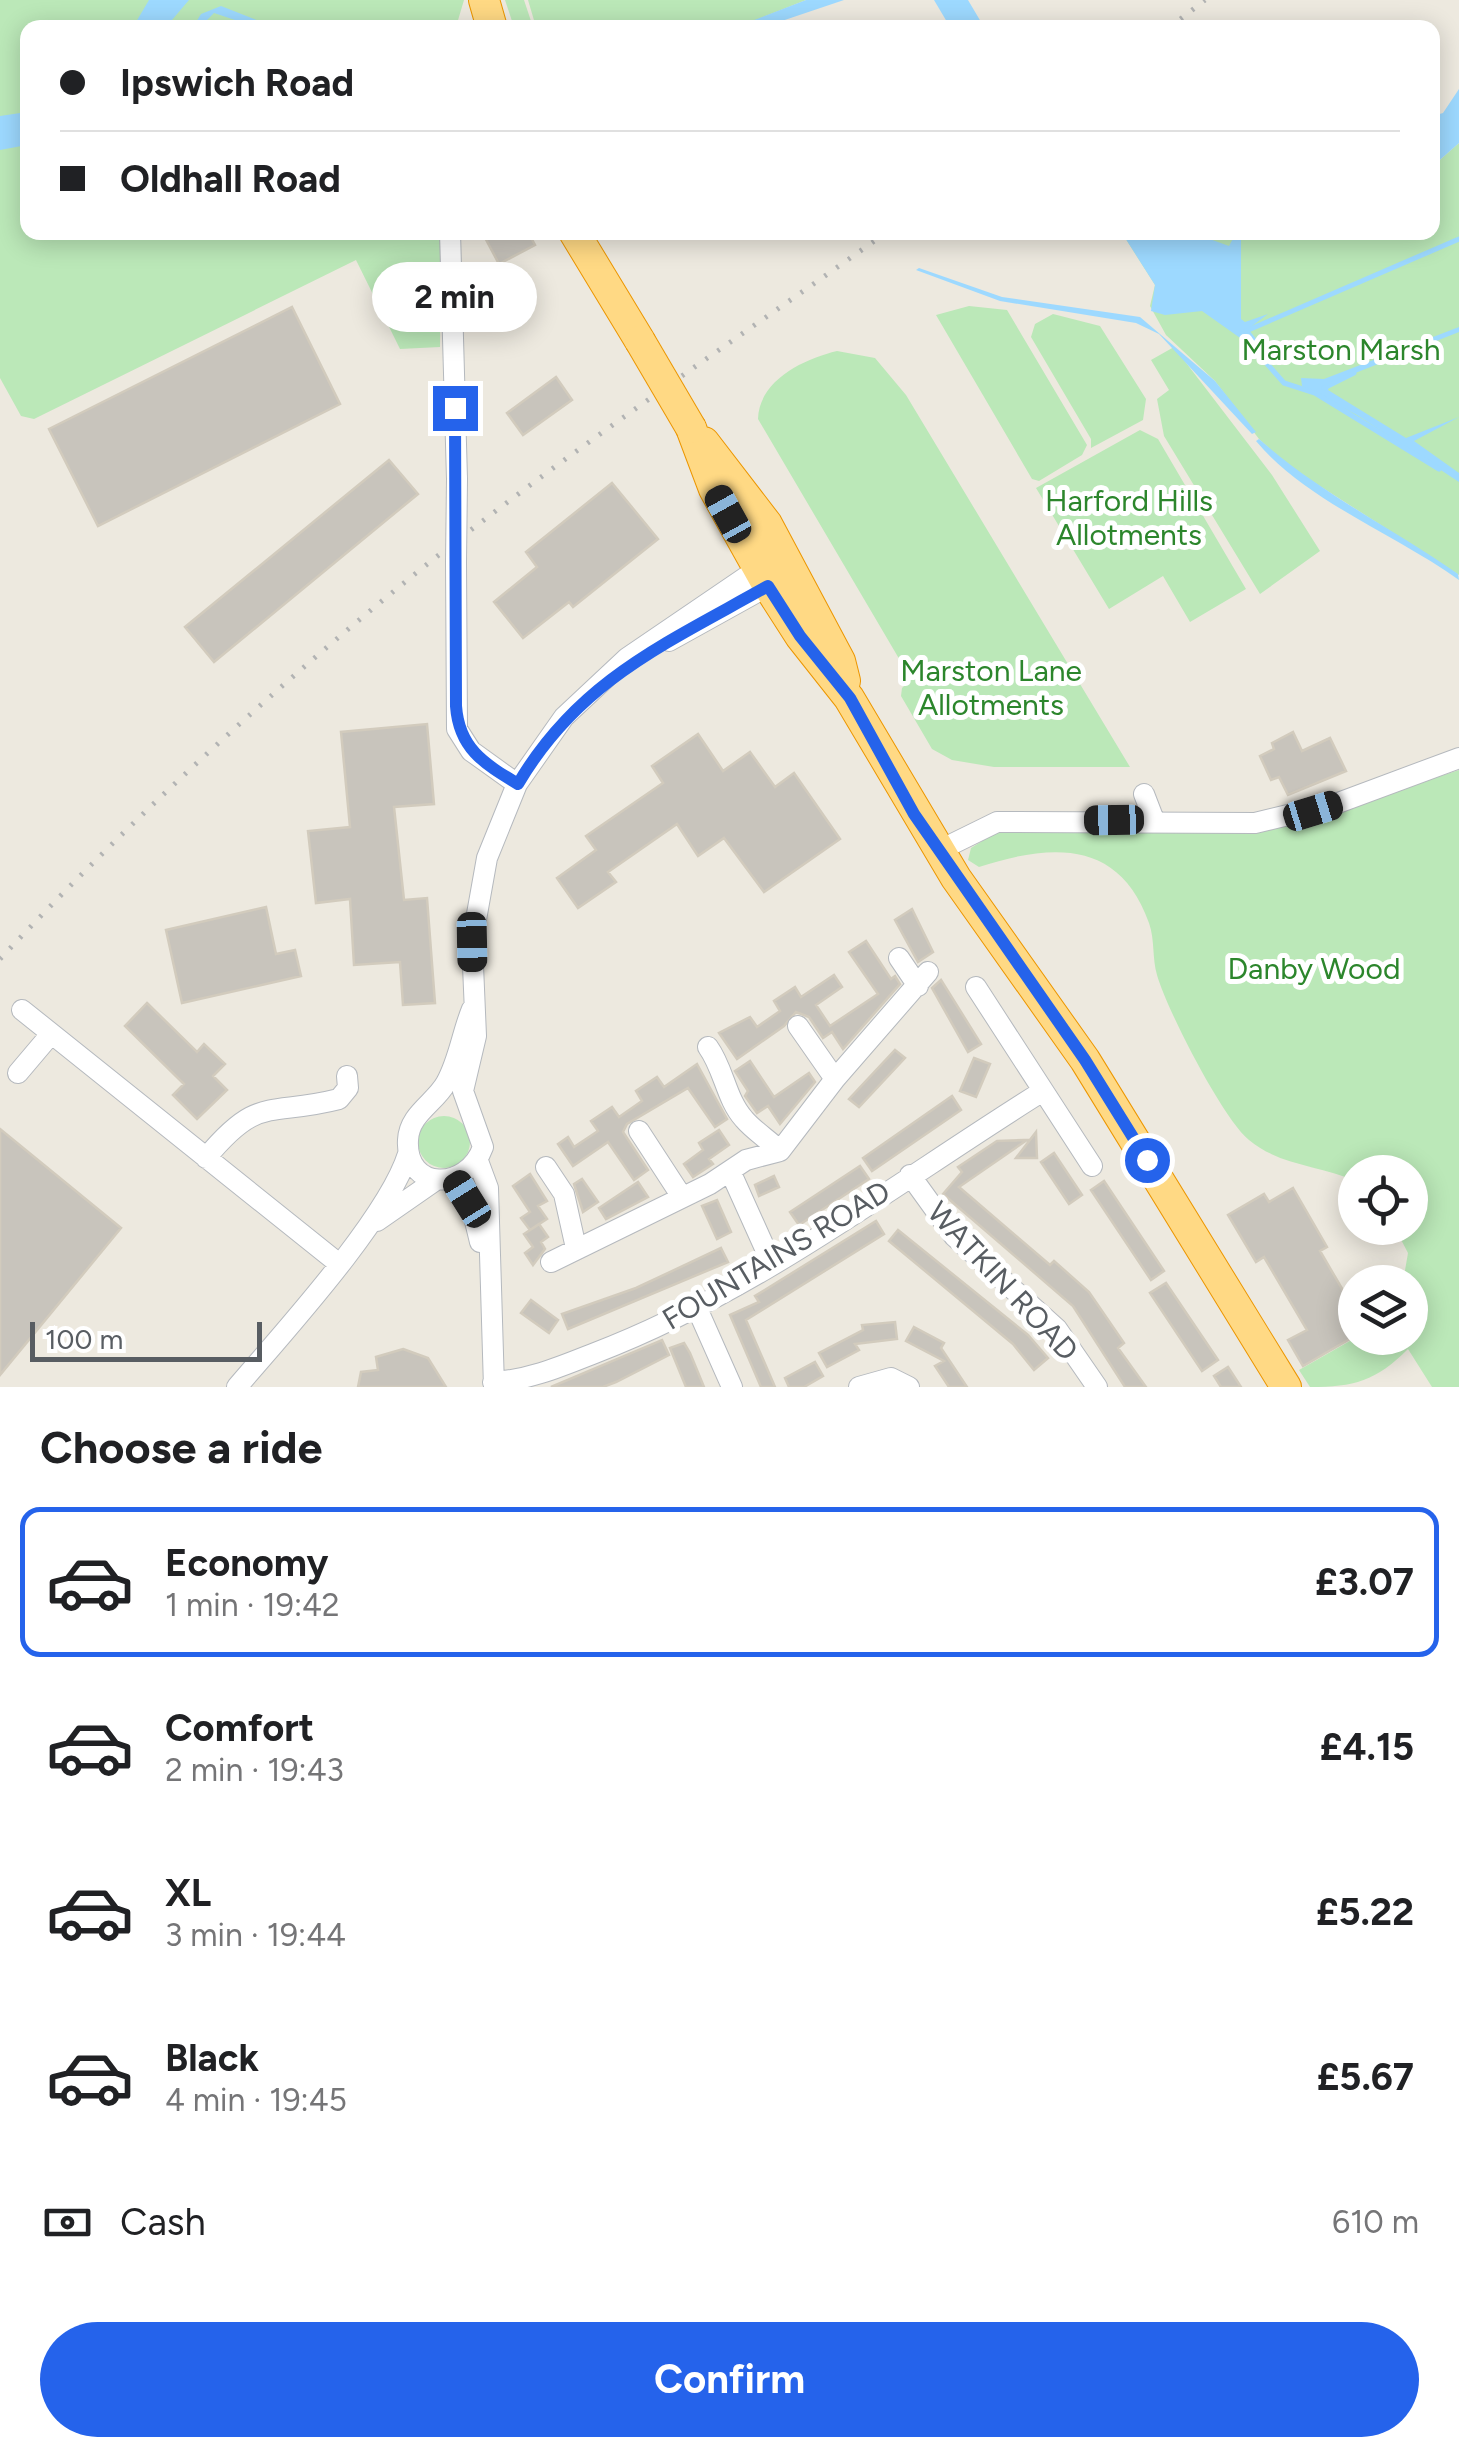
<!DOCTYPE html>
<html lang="en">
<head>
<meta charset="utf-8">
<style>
	body { margin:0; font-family:Figtree,sans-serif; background:#f2f2f2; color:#202124; height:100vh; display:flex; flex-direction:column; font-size:38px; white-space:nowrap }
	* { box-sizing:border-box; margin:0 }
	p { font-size:32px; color:#757577 }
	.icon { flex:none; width:55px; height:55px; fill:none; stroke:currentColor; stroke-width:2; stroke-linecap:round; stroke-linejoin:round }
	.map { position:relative; height:1387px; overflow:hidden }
	.side { display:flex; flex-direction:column; background:#fff; flex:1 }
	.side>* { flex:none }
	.hud { position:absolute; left:20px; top:20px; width:1420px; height:220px; border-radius:20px; box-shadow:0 5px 25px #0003; display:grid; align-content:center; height:220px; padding:0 40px; background:#fff }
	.controls { position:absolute; left:1338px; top:1155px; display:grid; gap:20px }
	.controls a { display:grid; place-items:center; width:90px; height:90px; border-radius:50%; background:#fff; box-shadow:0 5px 25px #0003; font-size:50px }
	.scale { position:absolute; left:30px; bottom:25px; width:232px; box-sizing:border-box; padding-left:10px; border:5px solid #585d62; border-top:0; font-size:28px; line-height:35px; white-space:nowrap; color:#585d62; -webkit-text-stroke:8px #fff; paint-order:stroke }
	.end { position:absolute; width:45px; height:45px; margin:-22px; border:12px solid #2563eb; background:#fff; box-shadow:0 0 0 5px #fff }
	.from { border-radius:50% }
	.bubble { position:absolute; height:70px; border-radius:35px; background:#fff; box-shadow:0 5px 25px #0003; font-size:32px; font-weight:700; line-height:70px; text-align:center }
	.car { position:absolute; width:30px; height:60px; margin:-30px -15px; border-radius:12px; box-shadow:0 0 8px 2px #0007; background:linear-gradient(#222 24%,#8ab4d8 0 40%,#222 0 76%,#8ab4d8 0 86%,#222 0) }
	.hud b { display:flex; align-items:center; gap:35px; height:95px; font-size:38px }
	.hud b+b { border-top:2px solid #e0e0e0 }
	.hud i { width:25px; height:25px; background:#202124 }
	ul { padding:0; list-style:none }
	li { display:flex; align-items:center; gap:30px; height:150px; margin:0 20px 15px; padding:0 20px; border:5px solid transparent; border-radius:20px }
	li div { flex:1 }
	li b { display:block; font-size:38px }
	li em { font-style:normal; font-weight:700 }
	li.selected { border-color:#2563eb }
	li>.icon { width:90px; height:90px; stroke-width:1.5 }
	h2 { padding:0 40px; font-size:45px; line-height:120px }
	.pay { display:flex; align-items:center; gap:25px; height:110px; padding:0 40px; font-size:38px }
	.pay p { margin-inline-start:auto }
	.cta { display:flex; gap:20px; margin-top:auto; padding:20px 40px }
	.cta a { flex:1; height:115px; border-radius:60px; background:#2563eb; color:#fff; font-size:40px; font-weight:700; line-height:115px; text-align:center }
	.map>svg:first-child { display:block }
	.green { fill:#bbe8b8 }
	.water { fill:#9dd9ff }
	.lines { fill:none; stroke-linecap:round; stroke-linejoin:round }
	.stream { stroke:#9dd9ff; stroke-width:5 }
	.building { fill:#c8c4bc; stroke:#d2cbbd; stroke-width:2.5 }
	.minor-casing { stroke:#b5b9be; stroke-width:22 }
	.highway-casing { stroke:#ec9600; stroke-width:32 }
	.minor { stroke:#fff; stroke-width:20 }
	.highway { stroke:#ffd984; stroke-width:30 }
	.rail { stroke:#b2b3b3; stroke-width:5; stroke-dasharray:2.5 12; stroke-linecap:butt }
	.minor-bridge-casing { stroke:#b5b9be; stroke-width:22; stroke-linecap:butt }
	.highway-bridge-casing { stroke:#ec9600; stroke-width:32; stroke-linecap:butt }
	.minor-bridge { stroke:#fff; stroke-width:20 }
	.highway-bridge { stroke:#ffd984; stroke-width:30 }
	.route { stroke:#2563eb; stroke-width:12 }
	.labels { text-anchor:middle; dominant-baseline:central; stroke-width:10; stroke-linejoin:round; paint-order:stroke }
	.park-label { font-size:30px; fill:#2c862c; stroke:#fff }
	.street-label { font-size:30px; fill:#585d62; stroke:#fff }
</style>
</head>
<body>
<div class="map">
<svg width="1459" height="1387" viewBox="0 0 1459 1387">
	<rect width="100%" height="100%" fill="#ede9df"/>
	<path class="green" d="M0 0H464L456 27 28 28V232L441 233 440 347 400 349 356 260 34 419 21 416 0 378Z
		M505 0H524L533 27H514Z
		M528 0H806L736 28 536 27Z
		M1459 143V575L1290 467 1259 439 1215 381 1166 335 1150 306 1155 285 1122 233 1432 232 1433 166Z
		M969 306 1007 310 1087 445 1082 455 1039 481 1032 479 936 315Z
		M1053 314 1100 326 1146 399 1143 420 1091 448V439L1031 337 1035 324Z
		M1174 347 1272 475 1320 551 1260 594 1164 436 1157 399 1169 390 1151 360Z
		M837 351 875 358 906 395 1130 767H994L952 760 932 749 901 696 902 688 911 679 758 419C759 380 804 359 837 351Z
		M1140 430 1158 439 1246 589 1190 622 1163 576 1109 609 1036 488Z
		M1459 770V1387H1432L1408 1349C1376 1381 1354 1387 1310 1387L1299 1370 1355 1338H1410V1282H1403L1408 1253 1395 1228H1410V1172H1355V1181C1320 1165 1280 1166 1249 1140 1223 1119 1167 1010 1157 975 1152 958 1155 940 1149 923 1119 838 1050 844 979 867L968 860 971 848 995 833 1351 806Z
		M418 1142a26 26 0 1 1 52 0a26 26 0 1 1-52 0Z"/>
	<path class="water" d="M149 0H189L166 27H133Z
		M806 0H844L764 27H736Z
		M934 0H968L984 27H950Z
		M221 6 274 27H256L214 13 200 27H193L201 14Z
		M1459 89V143L1433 166V116L1443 113Z
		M27 112V145L0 150V116Z
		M1122 233H1193L1229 246 1236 233H1241V319L1245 322 1268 314 1248 329 1277 364 1202 311 1165 315 1151 311 1155 285Z
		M919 268 1002 297 1140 317 1215 381 1256 432 1252 434 1159 334 1136 323 1000 301 916 270Z
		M1459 327V332L1330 383 1328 390 1406 438 1459 417 1414 441 1459 473V482L1357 415 1302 386 1301 378 1324 379Z
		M1259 439C1320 493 1392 528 1458 574L1459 580C1395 534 1306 501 1256 441Z"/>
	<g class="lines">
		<path class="stream" d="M1246 331 1459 239
			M1247 341 1284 383 1315 393 1439 469
			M1324 388 1354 373"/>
	</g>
	<path class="building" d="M482 232H528L535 245 499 264Z
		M292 307 340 404 98 526 49 429Z
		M556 377 572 400 523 435 507 413Z
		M389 460 418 494 214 662 185 627Z
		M612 483 658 539 573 607 569 602 523 638 494 602 537 567 526 552Z
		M427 724 434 804 394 807 404 900 427 898 435 1003 403 1005 400 962 354 965 350 899 316 903 308 831 350 827 341 732Z
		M1293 732 1302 751 1330 738 1346 771 1288 795 1279 777 1271 780 1260 756 1274 749 1272 743Z
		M698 734 723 771 750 752 775 787 794 773 840 839 764 892 724 838 698 856 677 824 608 872 616 882 578 908 557 878 596 850 586 836 663 783 652 766Z
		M266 907 276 954 295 950 301 976 182 1003 166 930Z
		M912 909 933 952 918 962 895 920Z
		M866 941 891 979 895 976 900 984 843 1049 832 1032 823 1038 809 1017 796 1012 784 1026 737 1059 719 1033 750 1017 757 1027 780 1011 774 1001 795 987 801 997 834 975 842 987 816 1005 830 1026 878 994 849 952Z
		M941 980 981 1044 968 1052 932 988Z
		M147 1003 197 1052 204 1044 225 1064 213 1076 227 1090 197 1119 173 1095 184 1084 125 1026Z
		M895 1050 905 1058 859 1107 849 1099Z
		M974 1058 990 1064 976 1097 960 1091Z
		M750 1061 774 1097 809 1073 815 1082 780 1124 768 1106 757 1113 745 1096 748 1091 735 1071Z
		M697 1064 727 1119 715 1127 688 1088 627 1124 623 1132 648 1170 634 1180 608 1142 573 1166 558 1144 568 1137 574 1147 598 1131 591 1121 612 1107 619 1117 642 1101 636 1091 657 1077 664 1087Z
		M952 1096 961 1110 872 1171 863 1158Z
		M0 1129 121 1228 0 1375Z
		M719 1130 729 1145 709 1159 713 1164 693 1177 684 1164 703 1150 699 1143Z
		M1036 1132 1037 1158H1016Z
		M1027 1140 959 1187 1050 1265 1054 1261 1089 1292 1124 1343 1118 1348 1146 1387H1125L1073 1306 943 1194 962 1172 958 1167 997 1141Z
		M1054 1153 1082 1195 1069 1204 1041 1162Z
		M860 1166 869 1179 799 1225 790 1212Z
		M530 1174 547 1201 538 1206 547 1219 530 1230 521 1218 530 1212 513 1186Z
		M774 1176 779 1187 759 1196 755 1185Z
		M582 1179 598 1202 583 1212 574 1184Z
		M1104 1181 1164 1271 1151 1280 1091 1190Z
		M638 1182 648 1197 606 1219 599 1208Z
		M1293 1188 1327 1247 1320 1251 1351 1304 1355 1302V1336L1303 1366 1288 1340 1307 1330 1264 1257 1256 1262 1228 1215 1264 1194 1269 1202Z
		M717 1200 731 1232 717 1239 702 1206Z
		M876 1221 884 1234 746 1320 775 1387H761L730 1315 759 1302 755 1296Z
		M539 1224 548 1237 541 1242 545 1249 533 1265 525 1253 533 1247 524 1234Z
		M898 1230 1028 1335 1048 1358 1034 1370 1013 1344 889 1241Z
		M721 1248 728 1262 568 1329 562 1314 636 1288Z
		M1166 1283 1218 1360 1202 1371 1150 1293Z
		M531 1300 558 1320 549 1333 521 1313Z
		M895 1322 897 1339 855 1344 859 1350 827 1367 819 1353 863 1330 862 1325Z
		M914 1327 944 1343 941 1348 967 1387H949L935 1366 944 1361 906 1341Z
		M662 1340 669 1355 616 1382 603 1387H551Z
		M684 1343 690 1353 704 1387H686L670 1348Z
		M403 1349 428 1358 446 1387H358L361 1372 378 1370 376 1357Z
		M815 1362 823 1376 804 1387H789L785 1378Z
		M1228 1367 1241 1387H1221L1214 1376Z"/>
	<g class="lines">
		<g class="minor-casing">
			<path id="minor" d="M450 232 457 479
				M456 562 457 729 471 751 517 784
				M669 641 768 586
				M1144 794 1154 820
				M938 851 997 822 1255 823 1338 803 1459 758
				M899 958 918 986
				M976 987 1092 1166
				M472 1009C462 1033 459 1060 446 1083 435 1103 409 1114 408 1140 405 1191 467 1192 483 1147L463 1091 476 1036 472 942 487 858 517 784 564 717 627 658 765 564
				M22 1010 338 1263
				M798 1026 835 1079
				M708 1047C724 1069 726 1099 744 1119 753 1130 769 1140 780 1151
				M18 1073 51 1034
				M639 1131 682 1197
				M206 1158C259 1094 269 1117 339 1099L348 1088 347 1076
				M478 1161 488 1188 494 1387
				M546 1167 564 1194 576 1248
				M731 1173 772 1264
				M910 1175 954 1236 1057 1329 1097 1387
				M454 1179 473 1213 480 1242
				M377 1221 436 1180
				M551 1262 710 1184 746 1160 780 1151 835 1079 928 972
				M696 1306 732 1387
				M493 1382C530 1380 562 1366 595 1353 757 1291 897 1182 1043 1091
				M237 1387C284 1332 388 1218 408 1154
				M859 1387 891 1378 909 1387"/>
		</g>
		<g class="highway-casing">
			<path id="highway" d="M484 0 492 28
				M574 232 640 341
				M691 428 714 489 768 586 800 636 849 698 956 878 1085 1060 1286 1387
				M704 442 767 524 840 661 845 681"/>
		</g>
		<use href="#minor" class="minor"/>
		<use href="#highway" class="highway"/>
		<path class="rail" d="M1169 28 1205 0
			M0 959C126 824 266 695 410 578 562 455 727 346 887 232"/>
		<g class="minor-bridge-casing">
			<path id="minor-bridge" d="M456 562 457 479"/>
		</g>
		<g class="highway-bridge-casing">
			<path id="highway-bridge" d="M640 341 691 428"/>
		</g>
		<use href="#minor-bridge" class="minor-bridge"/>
		<use href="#highway-bridge" class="highway-bridge"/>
	</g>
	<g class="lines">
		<path class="route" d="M455 408 456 706C459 748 483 763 518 784 579 680 667 643 768 586L800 636 850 698 914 814 1085 1060 1147 1160"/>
	</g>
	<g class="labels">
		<g class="park-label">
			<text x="1341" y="349">Marston Marsh</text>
			<text x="1129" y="500">Harford Hills<tspan x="1129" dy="34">Allotments</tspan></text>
			<text x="991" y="670">Marston Lane<tspan x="991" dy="34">Allotments</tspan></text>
			<text x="1314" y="968">Danby Wood</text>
		</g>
		<g class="street-label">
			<text transform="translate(776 1255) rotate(-31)">FOUNTAINS ROAD</text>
			<text transform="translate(1003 1281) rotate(47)">WATKIN ROAD</text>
		</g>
	</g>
</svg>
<div class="controls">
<a><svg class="icon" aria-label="locate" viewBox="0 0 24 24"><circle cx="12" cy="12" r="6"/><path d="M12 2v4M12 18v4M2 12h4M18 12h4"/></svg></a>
<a><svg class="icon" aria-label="layers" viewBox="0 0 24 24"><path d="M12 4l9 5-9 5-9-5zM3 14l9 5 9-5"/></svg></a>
</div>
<div class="scale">100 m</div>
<i class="end from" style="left:1147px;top:1160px"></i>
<i class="end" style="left:455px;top:408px"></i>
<div class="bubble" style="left:372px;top:262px;width:165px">2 min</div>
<i class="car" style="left:728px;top:514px;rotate:331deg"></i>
<i class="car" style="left:1313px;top:811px;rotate:73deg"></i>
<i class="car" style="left:1114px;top:820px;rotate:269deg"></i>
<i class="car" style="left:472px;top:942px;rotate:179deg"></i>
<i class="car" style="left:467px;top:1199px;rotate:328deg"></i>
<div class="hud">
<b><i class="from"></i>Ipswich Road</b>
<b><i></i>Oldhall Road</b>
</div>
</div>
<section class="side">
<h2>Choose a ride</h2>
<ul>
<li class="selected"><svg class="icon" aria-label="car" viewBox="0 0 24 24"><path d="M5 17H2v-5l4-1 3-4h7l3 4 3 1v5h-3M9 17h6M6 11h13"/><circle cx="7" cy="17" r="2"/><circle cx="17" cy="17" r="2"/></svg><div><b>Economy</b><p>1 min · 19:42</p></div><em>£3.07</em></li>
<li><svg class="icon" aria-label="car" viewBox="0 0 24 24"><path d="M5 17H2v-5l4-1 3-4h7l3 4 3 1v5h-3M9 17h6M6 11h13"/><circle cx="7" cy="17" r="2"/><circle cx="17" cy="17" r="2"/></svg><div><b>Comfort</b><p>2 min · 19:43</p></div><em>£4.15</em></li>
<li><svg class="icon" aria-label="car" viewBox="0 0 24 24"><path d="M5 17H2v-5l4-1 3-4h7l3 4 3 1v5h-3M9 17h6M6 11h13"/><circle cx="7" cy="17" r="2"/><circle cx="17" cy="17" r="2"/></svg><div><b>XL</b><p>3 min · 19:44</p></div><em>£5.22</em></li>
<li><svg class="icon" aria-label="car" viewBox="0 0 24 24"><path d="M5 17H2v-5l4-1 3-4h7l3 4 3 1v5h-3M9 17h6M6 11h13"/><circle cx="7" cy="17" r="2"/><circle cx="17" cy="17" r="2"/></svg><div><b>Black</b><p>4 min · 19:45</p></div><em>£5.67</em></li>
</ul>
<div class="pay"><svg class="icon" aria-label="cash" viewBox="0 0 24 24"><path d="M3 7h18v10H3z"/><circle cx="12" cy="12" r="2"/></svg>Cash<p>610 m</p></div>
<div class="cta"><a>Confirm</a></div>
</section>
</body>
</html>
